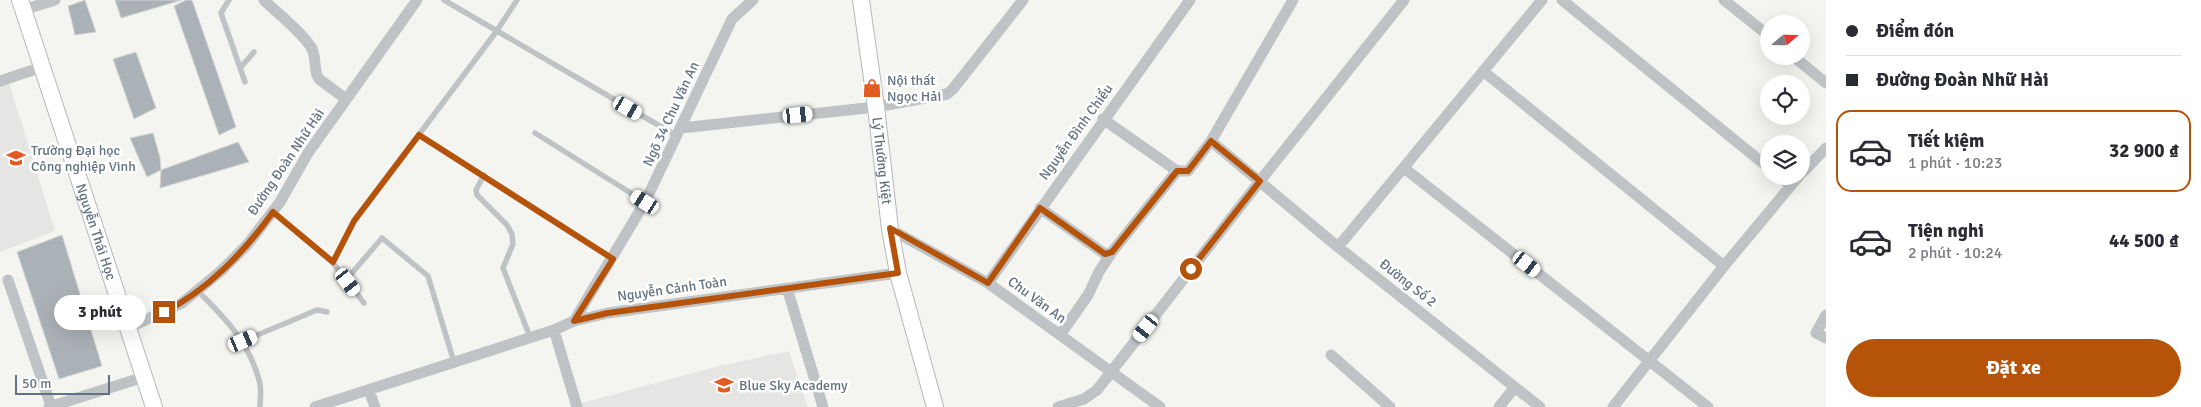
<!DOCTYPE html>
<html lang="vi">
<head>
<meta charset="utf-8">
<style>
	body { margin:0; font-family:Signika,sans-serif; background:#f2f2f3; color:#2b2b33; height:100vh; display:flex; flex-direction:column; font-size:19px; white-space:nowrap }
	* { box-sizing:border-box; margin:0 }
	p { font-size:16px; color:#7c7c81 }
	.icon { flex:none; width:28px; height:28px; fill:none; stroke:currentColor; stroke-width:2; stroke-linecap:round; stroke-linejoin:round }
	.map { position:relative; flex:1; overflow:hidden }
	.panel { display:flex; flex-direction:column; background:#fff; width:375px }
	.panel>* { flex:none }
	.top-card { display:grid; align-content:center; height:110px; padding:0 20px; background:#fff }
	.needle { width:32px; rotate:70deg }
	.controls { position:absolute; left:1760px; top:15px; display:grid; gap:10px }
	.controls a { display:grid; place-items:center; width:50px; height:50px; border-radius:50%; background:#fff; box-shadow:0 5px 20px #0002; font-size:25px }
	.scale { position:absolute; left:15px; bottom:12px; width:95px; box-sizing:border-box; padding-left:5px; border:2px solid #637282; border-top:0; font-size:14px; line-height:18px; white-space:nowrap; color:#637282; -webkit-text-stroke:4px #fff; paint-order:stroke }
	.end { position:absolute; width:22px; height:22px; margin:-11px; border:6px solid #b45309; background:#fff; box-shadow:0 0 0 2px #fff }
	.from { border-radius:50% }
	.bubble { position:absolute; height:35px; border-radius:18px; background:#fff; box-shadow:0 5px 20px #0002; font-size:16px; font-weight:700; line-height:35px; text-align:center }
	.car { position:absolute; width:15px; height:30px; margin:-15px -8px; border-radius:6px; box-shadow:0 0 4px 1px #0007; background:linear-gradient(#fff 24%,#345 0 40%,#fff 0 76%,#345 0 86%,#fff 0) }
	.top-card b { display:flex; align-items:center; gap:18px; height:48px; font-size:19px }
	.top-card b+b { border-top:1px solid #e1e1e2 }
	.top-card i { width:12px; height:12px; background:#2b2b33 }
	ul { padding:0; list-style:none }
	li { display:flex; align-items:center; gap:15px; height:82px; margin:0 10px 8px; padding:0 10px; border:2px solid transparent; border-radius:15px }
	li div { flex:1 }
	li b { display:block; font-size:19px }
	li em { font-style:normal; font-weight:700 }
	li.current { border-color:#b45309 }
	li>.icon { width:45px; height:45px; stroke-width:1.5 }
	.action { display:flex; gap:10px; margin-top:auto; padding:10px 20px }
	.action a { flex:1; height:58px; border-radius:30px; background:#b45309; color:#fff; font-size:20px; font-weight:700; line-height:58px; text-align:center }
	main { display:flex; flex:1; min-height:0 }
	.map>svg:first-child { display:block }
	.built { fill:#e5e6e4 }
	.building { fill:#aab1b7; stroke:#d5d6d3 }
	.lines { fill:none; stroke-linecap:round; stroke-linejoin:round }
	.secondary-casing { stroke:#b4b8bd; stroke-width:18 }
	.lane { stroke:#bfc3c6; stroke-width:5.5 }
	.street { stroke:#bfc3c6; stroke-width:11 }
	.secondary { stroke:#fff; stroke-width:16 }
	.route { stroke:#b45309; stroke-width:6 }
	.labels { text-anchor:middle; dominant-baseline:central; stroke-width:5; stroke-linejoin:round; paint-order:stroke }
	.poi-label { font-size:14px; fill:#637282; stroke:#fff; text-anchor:start }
	.street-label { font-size:14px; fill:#637282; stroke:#fff }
</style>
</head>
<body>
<main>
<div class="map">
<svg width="1826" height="407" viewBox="0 0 1826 407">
	<rect width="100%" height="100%" fill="#f4f5f0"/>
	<path class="built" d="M9 83 55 231 0 252V85Z
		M789 351 808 407H583L582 403 715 367Z"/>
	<path class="building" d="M85 0 96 32 75 35 68 6Z
		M115 0H182L121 18Z
		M186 0H192L236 127 219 135 174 6Z
		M136 52 156 108 134 119 113 59Z
		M153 133 160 157 161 170 147 177 130 138Z
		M238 142 249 162 160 188 161 170Z
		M62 235 102 366 59 379 17 252Z"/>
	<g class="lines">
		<g class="secondary-casing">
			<g id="secondary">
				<path id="s1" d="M20 0 154 407"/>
				<path id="s2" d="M861 0 876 107 890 229 898 273 935 407"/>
			</g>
		</g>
		<path class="lane" d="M229 0 221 13 245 82
			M444 0 677 136
			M240 68 254 52
			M535 133 645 202
			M419 135 613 259
			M484 175 476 190 477 195 507 225 512 234 513 244 503 268 530 337
			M273 212 333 263 364 303
			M333 263 354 221 496 32 517 0
			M346 280 382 238 428 276 454 362
			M197 290C224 317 249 342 259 380 262 388 260 398 260 407
			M243 341 317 310 327 312"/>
		<path class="street" d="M264 0C276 12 305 35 312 49 317 59 313 71 319 79L346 99
			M1562 0 1769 168
			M1724 0 1769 36
			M23 10 55 0
			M1793 56 1826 83
			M1483 71 1724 266
			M0 81 42 67
			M1103 119 1177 171H1188L1211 141 1293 0
			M681 128 876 107 947 94 953 89 1023 0
			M1211 141 1338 247 1540 407
			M1404 168 1708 407
			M1801 174 1826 148
			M1779 176 1791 186
			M1040 208 1105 254 1112 252 1177 171
			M890 229 988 283 1160 407
			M1338 247 1542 0
			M8 280 51 406
			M988 283 1190 0
			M787 288 823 407
			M1826 315 1816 333 1826 338
			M574 321 645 202 732 19 753 0
			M128 328 182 303 221 271 247 245 280 202 308 153 417 0
			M554 330 577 407
			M1060 335 1088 295 1099 272 1112 252
			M1331 355 1390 407
			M369 390 375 407
			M49 407 144 377
			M315 407 554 330 574 321 608 313 898 273
			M1058 407 1084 399 1097 390 1260 181 1404 0
			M1499 407 1515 387
			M1613 407 1724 266 1799 176"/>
		<use href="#secondary" class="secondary"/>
	</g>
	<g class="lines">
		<path class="route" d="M164 312C207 291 246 250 273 212L333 262 354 221 419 135 613 259 574 321 608 313 898 273 890 228 988 283 1040 208 1105 254 1112 252 1177 171H1188L1211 141 1260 181 1191 269"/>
	</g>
	<defs>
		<g id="shop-bare" transform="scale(1.5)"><path d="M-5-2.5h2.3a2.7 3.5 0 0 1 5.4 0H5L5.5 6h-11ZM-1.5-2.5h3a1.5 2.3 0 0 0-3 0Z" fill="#e25b23" stroke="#fff" stroke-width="2.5" paint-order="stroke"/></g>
		<g id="university-bare" transform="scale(1.5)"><path d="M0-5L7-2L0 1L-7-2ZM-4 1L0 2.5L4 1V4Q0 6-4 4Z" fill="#e25b23" stroke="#fff" stroke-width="2.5" paint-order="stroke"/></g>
		<g id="school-bare" transform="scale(1.5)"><path d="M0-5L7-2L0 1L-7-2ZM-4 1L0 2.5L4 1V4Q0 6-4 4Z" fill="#e25b23" stroke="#fff" stroke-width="2.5" paint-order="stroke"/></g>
	</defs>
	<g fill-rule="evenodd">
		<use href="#shop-bare" x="872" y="88"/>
		<use href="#university-bare" x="16" y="158"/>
		<use href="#school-bare" x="724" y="385"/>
	</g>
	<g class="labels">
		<g class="poi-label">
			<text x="887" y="80">Nội thất<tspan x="887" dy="16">Ngọc Hải</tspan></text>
			<text x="31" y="150">Trường Đại học<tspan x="31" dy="16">Công nghiệp Vinh</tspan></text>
			<text x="739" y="385">Blue Sky Academy</text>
		</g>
		<g class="street-label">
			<text transform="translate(671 114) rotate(-65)">Ngõ 34 Chu Văn An</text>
			<text transform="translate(1076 132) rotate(-54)">Nguyễn Đình Chiểu</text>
			<text stroke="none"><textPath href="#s2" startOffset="162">Lý Thường Kiệt</textPath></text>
			<text transform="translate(286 162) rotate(-56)">Đường Đoàn Nhữ Hài</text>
			<text stroke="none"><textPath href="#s1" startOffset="244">Nguyễn Thái Học</textPath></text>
			<text transform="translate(1408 283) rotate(38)">Đường Số 2</text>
			<text transform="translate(672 289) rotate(-8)">Nguyễn Cảnh Toàn</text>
			<text transform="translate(1037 300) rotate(36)">Chu Văn An</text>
		</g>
	</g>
</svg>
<div class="controls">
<a><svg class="needle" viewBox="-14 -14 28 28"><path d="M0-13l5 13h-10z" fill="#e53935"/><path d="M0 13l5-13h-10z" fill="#7c7c81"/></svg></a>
<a><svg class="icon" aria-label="locate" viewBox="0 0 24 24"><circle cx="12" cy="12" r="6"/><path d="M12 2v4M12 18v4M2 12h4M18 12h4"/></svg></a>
<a><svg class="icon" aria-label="layers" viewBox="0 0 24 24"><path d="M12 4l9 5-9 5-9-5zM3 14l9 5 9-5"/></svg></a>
</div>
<div class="scale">50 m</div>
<i class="end from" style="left:1191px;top:269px"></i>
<i class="end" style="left:164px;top:312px"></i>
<div class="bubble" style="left:54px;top:295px;width:92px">3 phút</div>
<i class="car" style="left:628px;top:108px;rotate:120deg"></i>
<i class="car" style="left:798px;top:115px;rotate:84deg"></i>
<i class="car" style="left:645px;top:202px;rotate:302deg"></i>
<i class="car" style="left:1527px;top:264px;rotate:128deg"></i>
<i class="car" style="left:348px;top:282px;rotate:143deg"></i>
<i class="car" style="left:1146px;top:328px;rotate:218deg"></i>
<i class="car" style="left:243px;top:341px;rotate:67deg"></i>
</div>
<section class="panel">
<div class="top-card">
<b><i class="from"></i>Điểm đón</b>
<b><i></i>Đường Đoàn Nhữ Hài</b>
</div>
<ul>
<li class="current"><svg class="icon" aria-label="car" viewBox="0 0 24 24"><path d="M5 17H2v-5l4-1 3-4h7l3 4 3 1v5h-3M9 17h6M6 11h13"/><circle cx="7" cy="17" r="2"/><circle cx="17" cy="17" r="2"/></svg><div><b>Tiết kiệm</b><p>1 phút · 10:23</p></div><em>32 900 ₫</em></li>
<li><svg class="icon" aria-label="car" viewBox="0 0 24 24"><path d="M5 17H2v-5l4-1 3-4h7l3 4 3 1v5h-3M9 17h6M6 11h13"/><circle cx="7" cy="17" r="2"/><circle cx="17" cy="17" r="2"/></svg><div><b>Tiện nghi</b><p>2 phút · 10:24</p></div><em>44 500 ₫</em></li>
</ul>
<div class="action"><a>Đặt xe</a></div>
</section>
</main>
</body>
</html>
